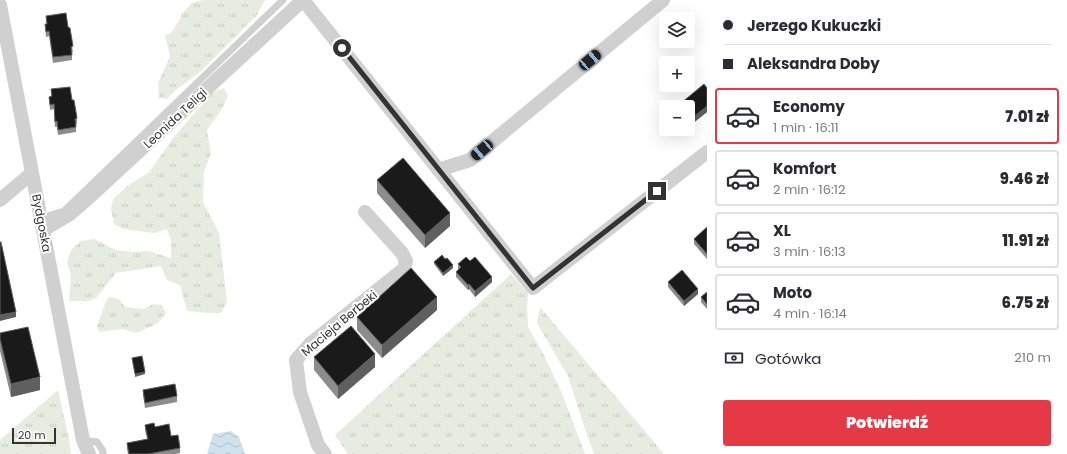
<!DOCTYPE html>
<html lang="pl">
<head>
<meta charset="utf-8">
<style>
	body { margin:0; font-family:Poppins,sans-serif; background:#f7f7f7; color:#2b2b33; height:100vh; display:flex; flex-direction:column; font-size:15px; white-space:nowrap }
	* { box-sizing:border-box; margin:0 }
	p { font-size:13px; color:#7c7c81 }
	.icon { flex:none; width:22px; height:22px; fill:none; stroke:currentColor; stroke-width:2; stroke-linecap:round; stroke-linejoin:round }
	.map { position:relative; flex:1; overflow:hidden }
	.panel { display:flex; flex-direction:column; background:#fff; width:360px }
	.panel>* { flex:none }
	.top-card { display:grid; align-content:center; height:88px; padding:0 16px; background:#fff }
	.fabs { position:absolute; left:659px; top:12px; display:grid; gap:8px }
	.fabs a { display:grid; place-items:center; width:36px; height:36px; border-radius:4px; background:#fff; box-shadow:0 4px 16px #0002; font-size:20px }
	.scale { position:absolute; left:12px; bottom:10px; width:44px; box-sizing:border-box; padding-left:4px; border:2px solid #333; border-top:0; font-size:11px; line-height:14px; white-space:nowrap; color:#333; -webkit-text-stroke:3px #fff; paint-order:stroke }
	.end { position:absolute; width:18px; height:18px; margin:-9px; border:5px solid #333; background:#fff; box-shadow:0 0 0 2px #fff }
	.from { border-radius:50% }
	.car { position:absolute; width:12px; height:24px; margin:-12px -6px; border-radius:5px; box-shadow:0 0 3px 1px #0007; background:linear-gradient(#222 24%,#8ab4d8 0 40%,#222 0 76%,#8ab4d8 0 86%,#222 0) }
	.top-card b { display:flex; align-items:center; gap:14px; height:38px; font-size:15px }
	.top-card b+b { border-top:1px solid #e1e1e2 }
	.top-card i { width:10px; height:10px; background:#2b2b33 }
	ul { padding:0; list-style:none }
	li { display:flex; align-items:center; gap:12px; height:56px; margin:0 8px 6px; padding:0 8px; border:2px solid #e1e1e2; border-radius:4px }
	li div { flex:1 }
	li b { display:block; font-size:15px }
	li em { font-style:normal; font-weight:800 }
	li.current { border-color:#e63946 }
	li>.icon { width:36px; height:36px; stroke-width:1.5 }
	.pay { display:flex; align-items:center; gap:10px; height:44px; padding:0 16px; font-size:15px }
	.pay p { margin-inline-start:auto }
	.button { display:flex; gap:8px; margin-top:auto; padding:8px 16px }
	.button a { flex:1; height:46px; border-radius:4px; background:#e63946; color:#fff; font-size:16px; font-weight:800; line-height:46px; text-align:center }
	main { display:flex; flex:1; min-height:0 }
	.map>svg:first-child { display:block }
	.grass { fill:url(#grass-tufts) }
	.water { fill:url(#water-waves) }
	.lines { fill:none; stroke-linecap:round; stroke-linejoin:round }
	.lane { stroke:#d0d0d0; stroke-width:7 }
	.street { stroke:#d0d0d0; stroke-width:14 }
	.wall { fill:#8c8c8c }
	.shaded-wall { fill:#5f5f5f }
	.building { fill:#1a1a1a; stroke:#5f5f5f }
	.route { stroke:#333; stroke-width:5 }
	.labels { text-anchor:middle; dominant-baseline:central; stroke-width:4; stroke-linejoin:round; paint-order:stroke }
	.street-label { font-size:12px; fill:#333; stroke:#fff }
</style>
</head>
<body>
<main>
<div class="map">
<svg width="707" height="454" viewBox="0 0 707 454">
	<defs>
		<pattern id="grass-tufts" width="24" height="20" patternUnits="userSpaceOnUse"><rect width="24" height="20" fill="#e6ecdf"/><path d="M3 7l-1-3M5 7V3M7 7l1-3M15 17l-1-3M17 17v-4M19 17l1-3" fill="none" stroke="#c6cbc0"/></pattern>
		<pattern id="water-waves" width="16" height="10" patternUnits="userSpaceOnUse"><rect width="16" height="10" fill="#cfe2ee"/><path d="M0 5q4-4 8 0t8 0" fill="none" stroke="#b2c2cd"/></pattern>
	</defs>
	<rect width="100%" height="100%" fill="#fff"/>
	<path class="grass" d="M204 0H265L257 15 200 72 177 89 167 99 159 98 158 83 170 56 165 35 171 33 178 23 182 14 192 3Z
		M224 88 228 96 222 109 207 130 211 154 204 171 203 202 219 233 227 302 221 313H209L187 311 180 285 167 280 161 266 116 273 96 298 89 301H69L71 275 67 262 71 250 81 241 94 239 116 250 133 252 148 251 171 258V240L167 229 154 233 123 229 114 224 111 209 113 199 126 187 149 172 174 137 213 92Z
		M511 274 528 293 527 307 528 327 543 353 563 396 585 454H348L335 435Z
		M109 297 119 299 125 307 143 309 154 304 162 305 166 313 158 323 137 333 122 329 99 332 97 326 105 304Z
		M540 307 664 454H594L586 432 568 376 537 323Z
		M58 390 69 439 71 454H0V440Z"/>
	<path class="water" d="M231 431 239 437 245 454H207L213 434Z"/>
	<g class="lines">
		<path class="lane" d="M41 218 64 211 283 0
			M83 440 97 442 103 451V454"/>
		<path class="street" d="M303 0 533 288 707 152
			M0 5 83 440 89 454
			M438 170 470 160 663 0
			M0 200 32 173
			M43 230 70 214 85 201 303 0
			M325 454 318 445 300 392 296 360 310 344 404 269 406 261 402 253 365 212"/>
	</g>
	<path class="wall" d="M46 16 68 27 73 52H72V60L53 63 49 36 46 37 45 24H47Z
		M707 88V112L692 124 688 118V107H680V104Z
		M51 89 72 100 77 118V124H76V132L58 135 57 127H55L54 109 50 110 49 97 51 96Z
		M377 180 450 226 425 248 377 193Z
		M707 227V259L694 244V239Z
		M470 261 492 282 475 297 469 289 468 290 456 277V272L459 270 458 269V264Z
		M434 262 453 268 443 276 434 264Z
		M668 282 698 294 684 306 668 287Z
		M707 292V309L701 302V297Z
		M437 310 382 358 357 330V317Z
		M0 333 40 390 11 397 0 351Z
		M314 357 375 367 338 399 314 370Z
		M143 390 177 396V402L145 408 143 395Z
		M145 425 155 427 171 436 180 448V453L176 454H128L127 448V443L147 439 145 430Z"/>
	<path class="shaded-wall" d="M707 106V112L692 124V118Z
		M450 213V226L425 248V235Z
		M453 265V268L443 276V273Z
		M492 277V282L475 297V291Z
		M469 284V289L468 290V285Z
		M698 289V294L684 306V301Z
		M437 297V310L382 358V345Z
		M16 312V317L0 321V315Z
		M375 354V367L338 399V386Z
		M145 372V374L135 377V374Z
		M40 377V390L11 397V384Z"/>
	<path class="building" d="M66 13 68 27 70 28 73 46 71 47 72 55 53 57 49 31 46 32 45 24H47L46 16Z
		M704 84 707 88V106L692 118 688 113V107H683L680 104Z
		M70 87 72 100H74L77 118 75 119 76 127 58 130 57 121 55 122 54 104 50 105 49 97 52 96 51 89Z
		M403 158 450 213 425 235 377 180Z
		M707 227V254L694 239Z
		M0 242H1L16 312 0 315Z
		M442 255 445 259 447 258 453 265 443 273 434 262Z
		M466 257 470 261 475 257 492 277 475 291 469 284 468 285 456 272 461 267 458 264Z
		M411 268 437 297 382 345 357 317Z
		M682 270 698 289 684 301 668 282Z
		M707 292V304L701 297Z
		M351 326 375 354 338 386 314 357Z
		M28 327 40 377 11 384 0 339V333Z
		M142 356 145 372 135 374 132 358Z
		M175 384 177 396 145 403 143 390Z
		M154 423 155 427 169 424 171 436 178 435 180 448 148 454H129L127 443 148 439 145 425Z"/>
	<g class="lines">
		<path class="route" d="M342 48 533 288 657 191"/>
	</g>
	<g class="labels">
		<g class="street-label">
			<text transform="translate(175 118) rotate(-43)">Leonida Teligi</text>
			<text transform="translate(42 223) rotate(79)">Bydgoska</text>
			<text transform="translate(339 323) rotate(-40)">Macieja Berbeki</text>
		</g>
	</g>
</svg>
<div class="fabs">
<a><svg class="icon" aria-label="layers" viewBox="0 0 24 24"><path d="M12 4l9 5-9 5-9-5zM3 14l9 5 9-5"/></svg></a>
<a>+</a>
<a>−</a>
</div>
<div class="scale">20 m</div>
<i class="end from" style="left:342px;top:48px"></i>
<i class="end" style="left:657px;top:191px"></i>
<i class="car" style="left:590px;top:60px;rotate:50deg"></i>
<i class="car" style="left:482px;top:150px;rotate:230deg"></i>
</div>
<section class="panel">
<div class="top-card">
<b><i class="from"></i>Jerzego Kukuczki</b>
<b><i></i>Aleksandra Doby</b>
</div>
<ul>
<li class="current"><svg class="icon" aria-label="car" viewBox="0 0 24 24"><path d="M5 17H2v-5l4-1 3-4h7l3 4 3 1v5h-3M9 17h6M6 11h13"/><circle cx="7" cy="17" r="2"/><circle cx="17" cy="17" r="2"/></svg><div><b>Economy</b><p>1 min · 16:11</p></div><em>7.01 zł</em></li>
<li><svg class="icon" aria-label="car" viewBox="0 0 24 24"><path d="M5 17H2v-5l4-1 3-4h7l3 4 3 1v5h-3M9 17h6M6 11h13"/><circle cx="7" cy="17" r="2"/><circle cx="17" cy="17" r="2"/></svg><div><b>Komfort</b><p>2 min · 16:12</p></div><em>9.46 zł</em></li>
<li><svg class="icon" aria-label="car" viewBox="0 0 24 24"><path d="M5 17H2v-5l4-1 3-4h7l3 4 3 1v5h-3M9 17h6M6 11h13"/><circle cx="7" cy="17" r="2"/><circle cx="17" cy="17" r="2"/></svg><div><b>XL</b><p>3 min · 16:13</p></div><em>11.91 zł</em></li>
<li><svg class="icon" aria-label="car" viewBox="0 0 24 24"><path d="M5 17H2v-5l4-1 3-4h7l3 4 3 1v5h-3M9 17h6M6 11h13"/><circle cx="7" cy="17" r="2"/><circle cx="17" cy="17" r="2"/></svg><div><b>Moto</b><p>4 min · 16:14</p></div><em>6.75 zł</em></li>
</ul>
<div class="pay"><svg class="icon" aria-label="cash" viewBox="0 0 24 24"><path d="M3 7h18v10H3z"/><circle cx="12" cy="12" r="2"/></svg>Gotówka<p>210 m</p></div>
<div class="button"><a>Potwierdź</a></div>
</section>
</main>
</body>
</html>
